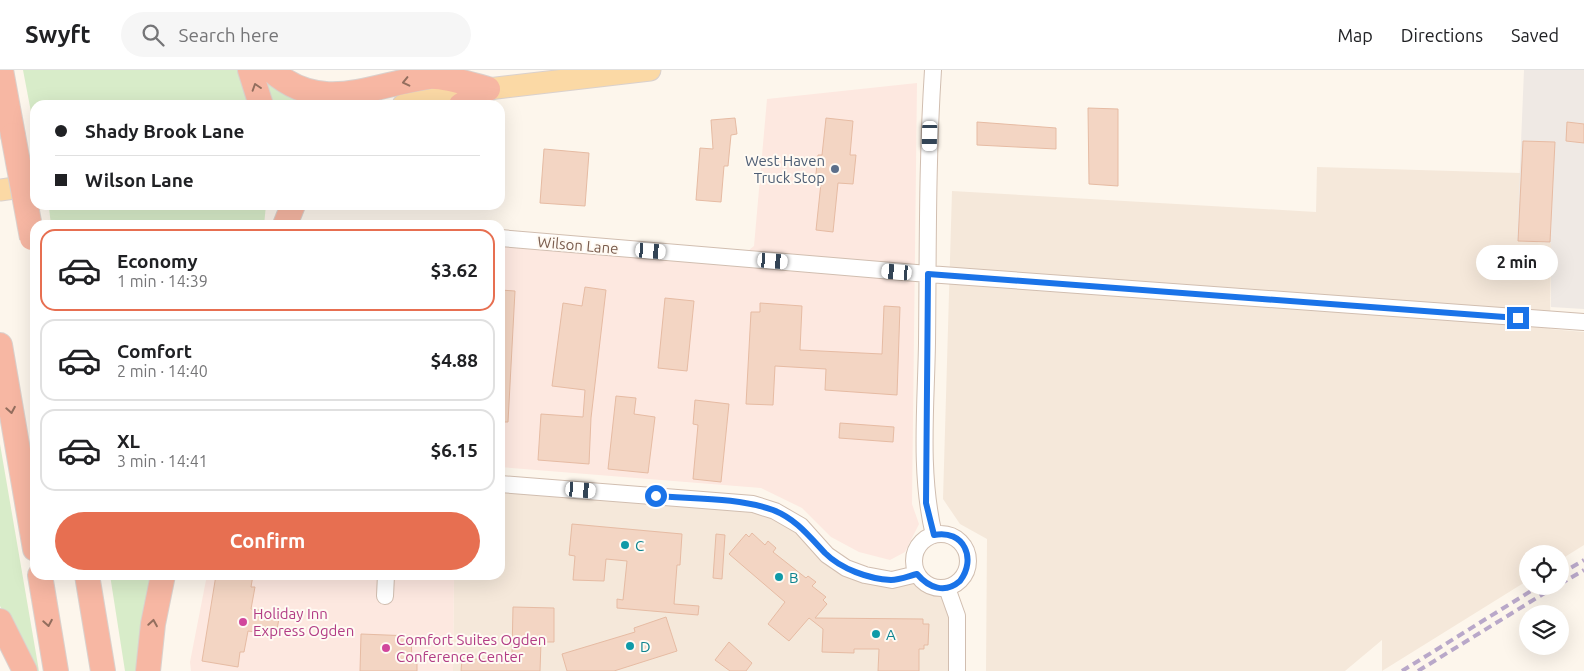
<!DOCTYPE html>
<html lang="en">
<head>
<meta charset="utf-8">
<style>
	body { margin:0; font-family:Ubuntu,sans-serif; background:#f6f6f6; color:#202124; height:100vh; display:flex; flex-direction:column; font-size:19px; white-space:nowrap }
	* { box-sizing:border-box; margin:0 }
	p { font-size:16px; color:#757577 }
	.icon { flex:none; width:28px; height:28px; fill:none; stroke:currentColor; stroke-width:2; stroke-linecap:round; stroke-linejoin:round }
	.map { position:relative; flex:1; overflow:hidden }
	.panel { position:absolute; left:30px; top:150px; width:475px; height:360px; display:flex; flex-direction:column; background:#fff; border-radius:15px; box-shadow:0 5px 20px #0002 }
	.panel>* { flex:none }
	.hud { position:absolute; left:30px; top:30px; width:475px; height:110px; border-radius:15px; box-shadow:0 5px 20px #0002; display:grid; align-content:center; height:110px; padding:0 25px; background:#fff }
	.buttons { position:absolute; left:1519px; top:475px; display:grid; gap:10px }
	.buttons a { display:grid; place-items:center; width:50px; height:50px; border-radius:50%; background:#fff; box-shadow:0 5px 20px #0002; font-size:25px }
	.end { position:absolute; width:22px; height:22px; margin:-11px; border:6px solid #1a73e8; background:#fff; box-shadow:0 0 0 2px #fff }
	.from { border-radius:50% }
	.bubble { position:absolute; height:35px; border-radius:18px; background:#fff; box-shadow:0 5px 20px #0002; font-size:16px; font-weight:600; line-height:35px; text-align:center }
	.car { position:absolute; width:15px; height:30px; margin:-15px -8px; border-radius:6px; box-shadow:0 0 4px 1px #0007; background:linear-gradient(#fff 24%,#345 0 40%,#fff 0 76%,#345 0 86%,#fff 0) }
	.hud b { display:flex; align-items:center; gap:18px; height:48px; font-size:19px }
	.hud b+b { border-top:1px solid #e0e0e0 }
	.hud i { width:12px; height:12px; background:#202124 }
	ul { padding:9px 0 0; list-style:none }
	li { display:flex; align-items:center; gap:15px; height:82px; margin:0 10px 8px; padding:0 15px; border:2px solid #e0e0e0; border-radius:15px }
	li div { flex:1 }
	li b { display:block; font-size:19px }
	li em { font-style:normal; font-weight:600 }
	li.selected { border-color:#e76f51 }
	li>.icon { width:45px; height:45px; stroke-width:1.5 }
	.action { display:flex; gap:10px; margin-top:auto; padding:10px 25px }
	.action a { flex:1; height:58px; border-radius:30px; background:#e76f51; color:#fff; font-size:20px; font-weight:600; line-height:58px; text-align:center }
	header { display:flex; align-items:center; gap:30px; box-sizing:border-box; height:70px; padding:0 25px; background:#fff; border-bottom:1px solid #e0e0e0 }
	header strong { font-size:24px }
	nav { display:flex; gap:28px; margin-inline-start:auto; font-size:18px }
	.search { width:350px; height:45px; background:#f6f6f6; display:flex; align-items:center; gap:12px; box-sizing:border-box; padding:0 18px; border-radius:28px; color:#757577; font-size:19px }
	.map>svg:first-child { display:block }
	.residential { fill:#f5e8da }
	.commercial { fill:#fde8e0 }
	.industrial { fill:#efe9e4 }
	.green { fill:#d8ecc9 }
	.building { fill:#f3d5c3; stroke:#e6bba3 }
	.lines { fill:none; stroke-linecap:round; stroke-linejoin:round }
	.minor-casing { stroke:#d1beb0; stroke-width:18 }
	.major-casing { stroke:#dad1cd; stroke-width:23 }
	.highway-casing { stroke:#dad1cd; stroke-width:26 }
	.minor { stroke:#fff; stroke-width:16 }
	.major { stroke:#fbd9a5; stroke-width:21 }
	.highway { stroke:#f7b7a3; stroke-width:24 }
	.rail { stroke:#b9a8c9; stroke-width:4; stroke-dasharray:8 5; stroke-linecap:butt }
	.highway-bridge-casing { stroke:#dad1cd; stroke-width:26; stroke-linecap:butt }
	.highway-bridge { stroke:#f7b7a3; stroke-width:24 }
	.oneway { stroke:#936e5e }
	.route { stroke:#1a73e8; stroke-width:6 }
	.service-dot { fill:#5c6f8a; stroke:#fffaf3; stroke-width:2 }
	.culture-dot { fill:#0f9aa8; stroke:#fffaf3; stroke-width:2 }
	.hotel-dot { fill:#d1479c; stroke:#fffaf3; stroke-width:2 }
	.labels { text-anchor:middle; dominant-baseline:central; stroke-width:4; stroke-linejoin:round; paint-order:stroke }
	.service-label { font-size:15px; fill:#4e5e75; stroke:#fffaf3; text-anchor:end }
	.street-label { font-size:15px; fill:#7a5c4d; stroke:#fffaf3 }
	.culture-label { font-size:15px; fill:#0d838f; stroke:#fffaf3; text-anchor:start }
	.hotel-label { font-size:15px; fill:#b23c85; stroke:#fffaf3; text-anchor:start }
</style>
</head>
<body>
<header>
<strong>Swyft</strong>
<div class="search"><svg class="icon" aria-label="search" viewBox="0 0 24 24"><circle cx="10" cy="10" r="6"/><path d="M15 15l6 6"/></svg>Search here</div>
<nav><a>Map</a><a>Directions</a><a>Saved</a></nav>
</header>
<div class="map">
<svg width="1584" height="601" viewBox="0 0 1584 601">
	<rect width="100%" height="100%" fill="#fdf6ec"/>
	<path class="residential" d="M1317 97 1521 103 1518 171 1551 173 1550 259 1584 262V475L1560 490V484H1528L1527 511 1382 601V570L1345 601H986L987 469 960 454 943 429 952 121 1316 142Z
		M500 414 759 442 789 456 821 486 855 501 914 505 923 518 945 525 950 555 949 601H453L454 505H500Z"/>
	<path class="commercial" d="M917 13 912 434 919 454 905 482 890 490 859 482 831 467 802 438 761 418 500 397V174L732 194 754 176 767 29Z
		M207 505H454L453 601H191L190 592Z"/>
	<path class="industrial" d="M1524 0H1584V239L1551 237V173L1517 170Z"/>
	<path class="green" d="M23 0H242L253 35H35V63Z
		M260 1 306 32 294 35H270Z
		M73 135H266L264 155H51L49 138Z
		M0 374 39 601H32L0 536Z
		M110 505H155L141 601H125Z"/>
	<path class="building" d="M1088 38 1118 39V116L1089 114Z
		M735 48 737 64 731 65 728 96H724L721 132 696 130 700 78 713 79 711 50Z
		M826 48 853 51 850 85H856L853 114 838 113 833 162 816 160 821 113H815L818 85H822Z
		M977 52 1056 58V79L977 75Z
		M1567 52 1584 54V73L1566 71Z
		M1523 71 1555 72 1550 172 1518 171Z
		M544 79 589 83 585 136 540 133Z
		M585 217 606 220 591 348 589 394 538 390 541 344 583 347 585 320 552 316 563 233 582 236Z
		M500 220 515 221 508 352H500Z
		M665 228 694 231 687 301 658 298Z
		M760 233 802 236 800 280 882 284 884 236 900 237 897 325 825 320 826 299 775 296 773 335 746 334 751 242H760Z
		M616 326 636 328 634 344 655 347 648 403 608 399Z
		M695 330 729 334 721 412 693 409 698 355 693 354Z
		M840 353 894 357 893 372 839 368Z
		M572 454 682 464 680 495H677L674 534 699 536 698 545 617 538V529L623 530 627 491 606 489 604 511 573 510 575 486 569 485Z
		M752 463 765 475 768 471 776 478 773 482 806 508 808 506 816 512 812 516 826 527 823 530 827 534 815 548 923 549V554H929L928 575H924V579H919V601H878L879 579H854V583L822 582 823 559 809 548 789 571 768 554 785 532 729 484 746 464 749 467Z
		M716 464 725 465 722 509 713 508Z
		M216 505H253L251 517H255L251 539 280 543 276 565 248 561 244 582H240L238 597 202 591Z
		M513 537 554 538V572H541L540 601H461L462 589H510V584H512Z
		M666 547 677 581 614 601H567L562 584 635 562 634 558Z
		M361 564 411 566 412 590 417 591V601H360Z
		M729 572 752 593 746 601H730L715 590Z"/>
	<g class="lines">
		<g class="minor-casing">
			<path id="minor" d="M933 0C927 91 928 182 927 273 926 336 919 403 934 465
				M500 168 928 204 1584 252
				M500 414 753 434 775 441 801 456 827 485 846 498 865 505 892 510 917 504
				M914 491a27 27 0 1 1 54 0a27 27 0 1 1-54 0Z
				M947 518 957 546V601
				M385 526 386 505"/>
		</g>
		<g class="major-casing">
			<path id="major" d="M403 35 488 19 650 0
				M0 120 35 115"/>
		</g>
		<g class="highway-casing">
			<path id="highway" d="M1 0 13 65
				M250 0 261 35
				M271 0C321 45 371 15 428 7 443 5 472 15 488 19
				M461 35 488 19
				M285 155 293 135
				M0 275 35 479
				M40 505 56 601
				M87 505 103 601
				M0 551 25 601
				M148 601 153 554 163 505"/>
		</g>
		<use href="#minor" class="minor"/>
		<use href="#major" class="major"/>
		<use href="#highway" class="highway"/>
		<path class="rail" d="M1560 504 1584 490
			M1560 514 1584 500
			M1402 601 1539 516
			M1418 601 1556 516"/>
		<g class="highway-bridge-casing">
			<path id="highway-bridge" d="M13 65 32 168"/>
		</g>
		<use href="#highway-bridge" class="highway-bridge"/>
	</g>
	<defs><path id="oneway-chevron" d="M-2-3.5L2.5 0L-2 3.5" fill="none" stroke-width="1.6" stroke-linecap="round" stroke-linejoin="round" transform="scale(1.25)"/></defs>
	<g class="oneway">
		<use href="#oneway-chevron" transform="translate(406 12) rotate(167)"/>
		<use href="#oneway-chevron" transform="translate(256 17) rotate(-108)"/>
		<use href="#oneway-chevron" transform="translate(11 340) rotate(80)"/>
		<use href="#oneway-chevron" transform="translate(48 553) rotate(80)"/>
		<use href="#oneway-chevron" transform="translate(153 553) rotate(-81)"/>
	</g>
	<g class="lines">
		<path class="route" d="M656 426C693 429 737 427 773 440 796 449 809 466 825 483 841 499 869 509 891 510 899 510 909 506 917 504 929 518 945 524 960 511 977 489 964 459 934 465L926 433 928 204 1518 248"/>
	</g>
	<circle class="service-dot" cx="835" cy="99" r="5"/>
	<g class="culture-dot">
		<circle cx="625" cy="475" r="5"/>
		<circle cx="779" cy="507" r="5"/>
		<circle cx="876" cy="564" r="5"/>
		<circle cx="630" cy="576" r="5"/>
	</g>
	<g class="hotel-dot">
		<circle cx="243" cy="552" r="5"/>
		<circle cx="386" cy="578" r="5"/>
	</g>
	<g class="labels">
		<g class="service-label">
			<text x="825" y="90">West Haven<tspan x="825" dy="17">Truck Stop</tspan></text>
		</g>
		<g class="street-label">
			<text transform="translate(578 175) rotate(5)">Wilson Lane</text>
		</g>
		<g class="culture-label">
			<text x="635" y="475">C</text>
			<text x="789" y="507">B</text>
			<text x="886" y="564">A</text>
			<text x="640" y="576">D</text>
		</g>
		<g class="hotel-label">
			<text x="253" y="543">Holiday Inn<tspan x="253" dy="17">Express Ogden</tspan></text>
			<text x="396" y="569">Comfort Suites Ogden<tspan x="396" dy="17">Conference Center</tspan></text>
		</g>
	</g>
</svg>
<div class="buttons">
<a><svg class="icon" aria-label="locate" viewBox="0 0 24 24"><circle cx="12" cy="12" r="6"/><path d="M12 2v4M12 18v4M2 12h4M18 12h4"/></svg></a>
<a><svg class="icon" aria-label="layers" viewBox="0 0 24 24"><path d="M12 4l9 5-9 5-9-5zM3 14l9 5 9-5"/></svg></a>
</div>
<i class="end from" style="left:656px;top:426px"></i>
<i class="end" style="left:1518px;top:248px"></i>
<div class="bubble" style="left:1476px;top:175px;width:82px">2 min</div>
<i class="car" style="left:930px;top:66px;rotate:181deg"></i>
<i class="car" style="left:651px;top:181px;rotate:94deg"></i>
<i class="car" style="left:773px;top:191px;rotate:94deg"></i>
<i class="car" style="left:897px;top:202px;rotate:275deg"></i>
<i class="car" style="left:581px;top:420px;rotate:95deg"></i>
<div class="hud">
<b><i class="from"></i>Shady Brook Lane</b>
<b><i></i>Wilson Lane</b>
</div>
<section class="panel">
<ul>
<li class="selected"><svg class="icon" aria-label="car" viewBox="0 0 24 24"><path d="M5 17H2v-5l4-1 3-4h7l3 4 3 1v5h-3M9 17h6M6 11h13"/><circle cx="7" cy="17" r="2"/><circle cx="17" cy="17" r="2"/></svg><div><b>Economy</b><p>1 min · 14:39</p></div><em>$3.62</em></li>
<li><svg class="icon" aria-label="car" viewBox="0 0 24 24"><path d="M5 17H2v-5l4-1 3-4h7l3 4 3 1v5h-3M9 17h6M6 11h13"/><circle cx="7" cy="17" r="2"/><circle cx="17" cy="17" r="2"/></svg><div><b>Comfort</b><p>2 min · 14:40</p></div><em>$4.88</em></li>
<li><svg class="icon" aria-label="car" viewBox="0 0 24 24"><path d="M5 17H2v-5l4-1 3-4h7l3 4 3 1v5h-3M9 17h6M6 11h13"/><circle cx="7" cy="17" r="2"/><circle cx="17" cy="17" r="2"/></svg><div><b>XL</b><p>3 min · 14:41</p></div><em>$6.15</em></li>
</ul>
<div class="action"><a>Confirm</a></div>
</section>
</div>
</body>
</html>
